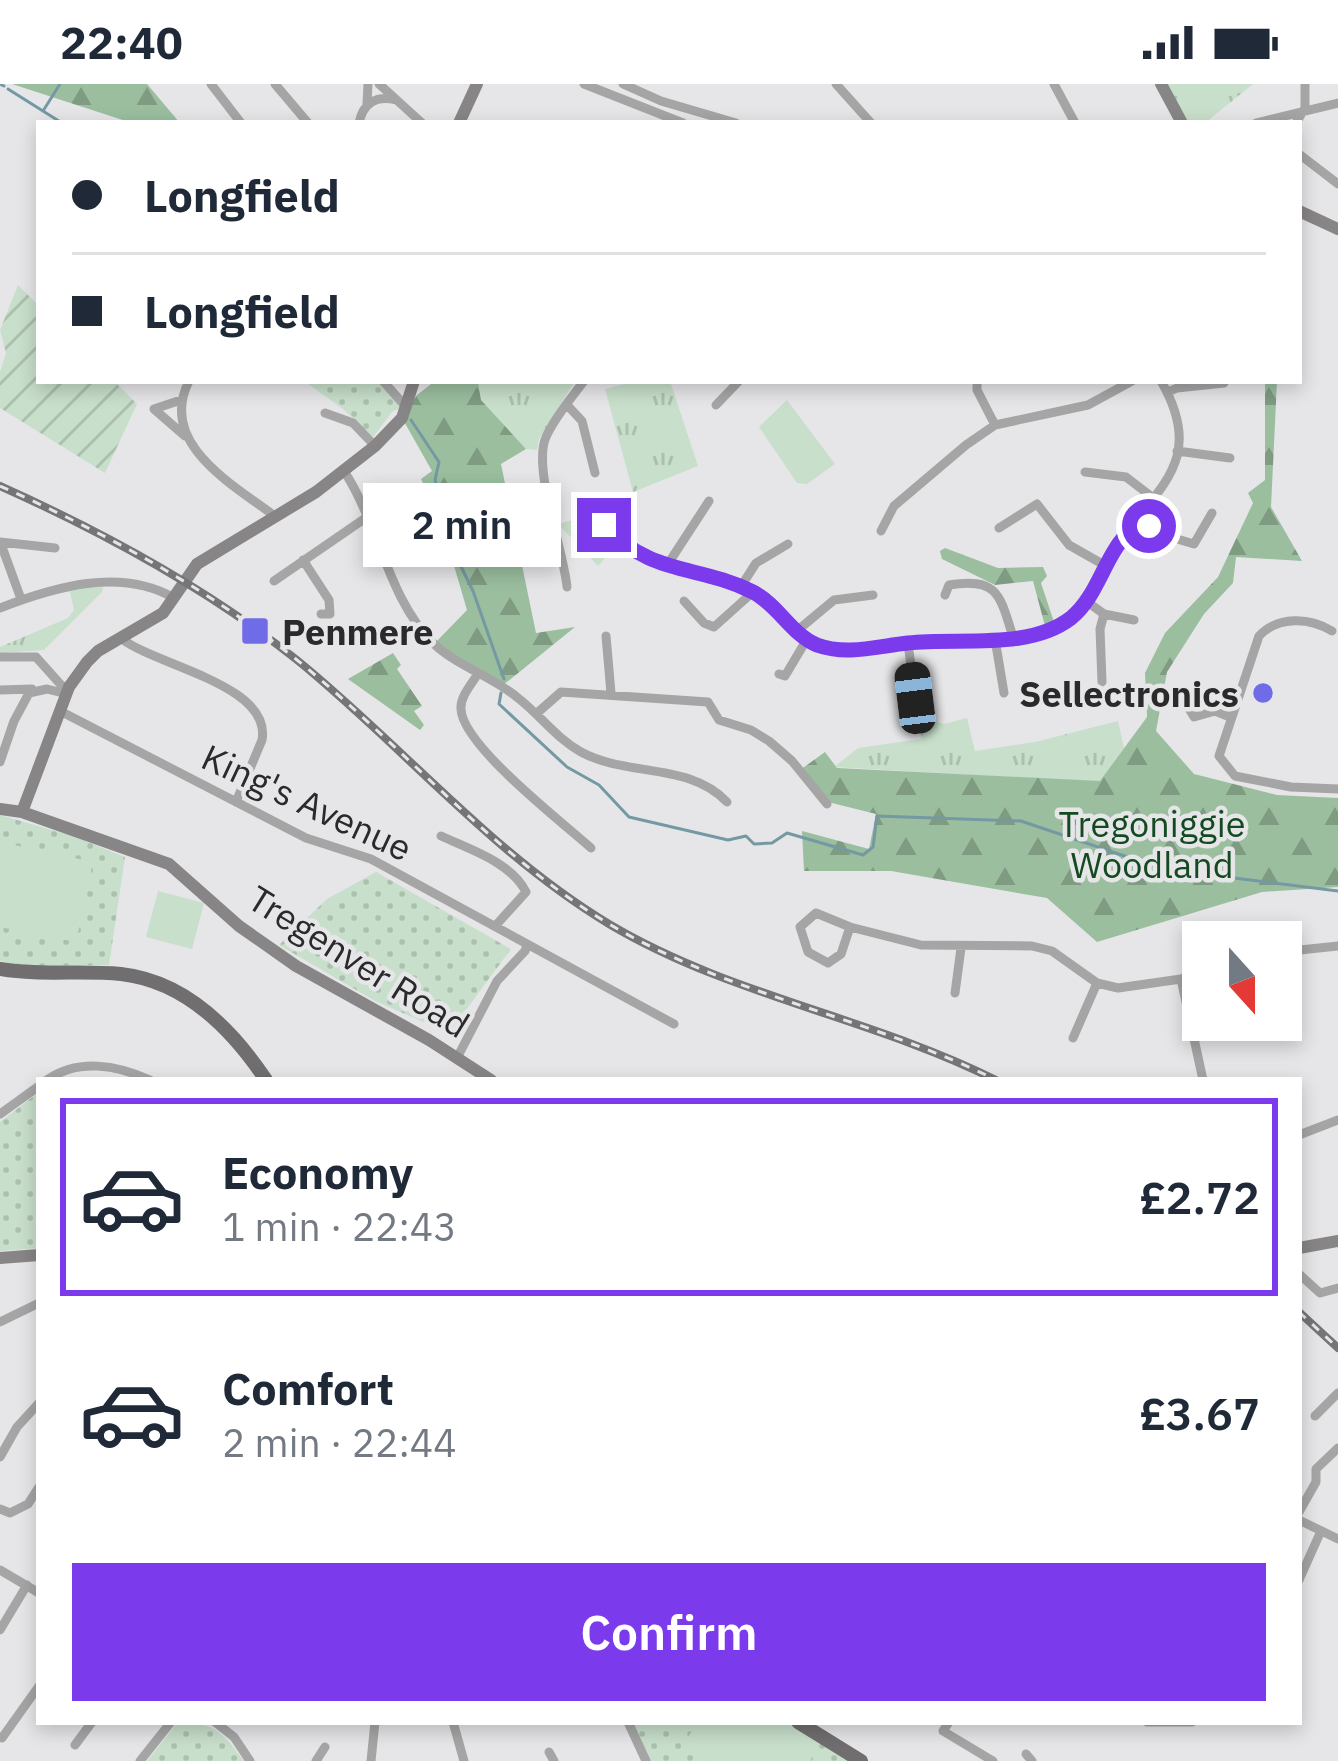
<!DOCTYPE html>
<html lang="en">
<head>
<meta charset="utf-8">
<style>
	body { margin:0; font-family:"IBM Plex Sans",sans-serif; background:#f6f6f7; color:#1f2937; height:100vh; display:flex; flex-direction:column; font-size:45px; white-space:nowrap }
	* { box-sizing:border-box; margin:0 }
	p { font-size:39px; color:#747a83 }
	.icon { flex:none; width:66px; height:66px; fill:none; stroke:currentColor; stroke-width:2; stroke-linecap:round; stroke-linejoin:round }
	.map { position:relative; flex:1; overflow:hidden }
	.panel { position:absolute; left:36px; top:993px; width:1266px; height:648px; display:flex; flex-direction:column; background:#fff; border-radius:0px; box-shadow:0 6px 18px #0003 }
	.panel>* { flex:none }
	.banner { position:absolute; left:36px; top:36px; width:1266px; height:264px; border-radius:0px; box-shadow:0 6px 18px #0003; display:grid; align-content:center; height:264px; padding:0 36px; background:#fff }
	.needle { width:78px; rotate:159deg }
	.fabs { position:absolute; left:1182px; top:837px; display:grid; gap:24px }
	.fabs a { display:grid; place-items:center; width:120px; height:120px; border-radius:0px; background:#fff; box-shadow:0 6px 18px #0003; font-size:60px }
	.end { position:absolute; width:54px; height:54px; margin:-27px; border:15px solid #7c3aed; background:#fff; box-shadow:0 0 0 6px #fff }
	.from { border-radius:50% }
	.bubble { position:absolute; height:84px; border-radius:0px; background:#fff; box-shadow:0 6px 18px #0003; font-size:39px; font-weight:600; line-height:84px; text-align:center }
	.car { position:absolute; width:36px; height:72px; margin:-36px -18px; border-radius:15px; box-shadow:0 0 9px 3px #0007; background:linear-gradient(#222 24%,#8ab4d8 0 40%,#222 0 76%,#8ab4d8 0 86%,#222 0) }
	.banner b { display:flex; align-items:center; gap:42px; height:114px; font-size:45px }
	.banner b+b { border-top:3px solid #e0e1e3 }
	.banner i { width:30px; height:30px; background:#1f2937 }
	ul { padding:21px 0 0; list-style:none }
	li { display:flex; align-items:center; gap:36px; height:198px; margin:0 24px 18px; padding:0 12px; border:6px solid transparent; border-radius:0px }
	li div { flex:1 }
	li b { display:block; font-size:45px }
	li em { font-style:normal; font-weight:600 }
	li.selected { border-color:#7c3aed }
	li>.icon { width:108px; height:108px; stroke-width:1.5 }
	.button { display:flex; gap:24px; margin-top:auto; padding:24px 36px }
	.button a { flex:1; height:138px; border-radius:0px; background:#7c3aed; color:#fff; font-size:48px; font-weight:600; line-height:138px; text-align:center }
	.status { display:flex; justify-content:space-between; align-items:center; height:84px; padding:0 60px; background:#fff; direction:ltr }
	.status svg { height:33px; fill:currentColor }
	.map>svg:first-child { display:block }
	.grass { fill:url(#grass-tufts) }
	.forest { fill:url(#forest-firs) }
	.park { fill:url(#park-dots) }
	.garden { fill:url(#garden-furrows) }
	.pitch { fill:#c8dfcb }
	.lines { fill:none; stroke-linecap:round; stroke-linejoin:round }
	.stream { stroke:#7499a3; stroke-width:3 }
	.street { stroke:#a6a5a5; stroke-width:9 }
	.secondary { stroke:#878585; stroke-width:12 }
	.primary { stroke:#716e6f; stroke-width:14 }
	.rail-casing { stroke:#757577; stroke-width:8 }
	.rail { stroke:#e6e6e9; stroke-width:3; stroke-dasharray:9; stroke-linecap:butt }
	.route { stroke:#7c3aed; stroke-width:15 }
	.poi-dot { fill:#706ce7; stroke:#e6e6e9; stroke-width:4.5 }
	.labels { text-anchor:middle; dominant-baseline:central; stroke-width:9; stroke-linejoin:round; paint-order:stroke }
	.poi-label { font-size:36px; font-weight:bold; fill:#2a2a2b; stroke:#e6e6e9; text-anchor:start }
	.street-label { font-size:36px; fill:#2a2a2b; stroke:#e6e6e9 }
	.park-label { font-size:36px; fill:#134a22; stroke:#e6e6e9 }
</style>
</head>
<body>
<div class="status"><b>22:40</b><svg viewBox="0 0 49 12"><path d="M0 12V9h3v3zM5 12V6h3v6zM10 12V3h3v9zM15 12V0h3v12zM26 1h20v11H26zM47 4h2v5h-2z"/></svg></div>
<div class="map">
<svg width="1338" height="1677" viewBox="0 0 1338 1677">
	<defs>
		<pattern id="grass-tufts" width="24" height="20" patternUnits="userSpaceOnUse" patternTransform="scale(3)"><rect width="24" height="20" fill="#c8dfcb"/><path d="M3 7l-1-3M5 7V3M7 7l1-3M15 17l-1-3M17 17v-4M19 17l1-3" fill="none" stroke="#acc0ae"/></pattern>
		<pattern id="forest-firs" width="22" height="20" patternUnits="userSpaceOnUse" patternTransform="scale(3)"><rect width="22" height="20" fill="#9bbe9f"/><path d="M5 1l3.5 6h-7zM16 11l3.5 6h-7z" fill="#7f9b82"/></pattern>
		<pattern id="park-dots" width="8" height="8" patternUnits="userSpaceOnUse" patternTransform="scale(3)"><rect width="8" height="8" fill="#c8dfcb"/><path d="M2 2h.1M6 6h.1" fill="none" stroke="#acc0ae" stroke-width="1.8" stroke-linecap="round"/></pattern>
		<pattern id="garden-furrows" width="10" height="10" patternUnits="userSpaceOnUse" patternTransform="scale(3)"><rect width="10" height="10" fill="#c8dfcb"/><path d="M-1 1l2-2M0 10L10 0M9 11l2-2" fill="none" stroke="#acc0ae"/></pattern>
	</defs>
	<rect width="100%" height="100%" fill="#e6e6e9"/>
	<path class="grass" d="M1166 0H1253L1205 39H1187Z
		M575 297 539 355 537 366 526 365 481 316 477 299Z
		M636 297H670L698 382 633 408 605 305Z
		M593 430 617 461 598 482 558 440Z
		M103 502 102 508 44 566 0 569V563L68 534 74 526 69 504Z
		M919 632 944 640 967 634 975 667 1035 658 1118 637 1124 664 1100 698 834 683 858 664 921 655Z"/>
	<path class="forest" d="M12 0H147L180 39H132Z
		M435 297H484L478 299 481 316 526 365 501 380 536 549 575 543 502 602 434 560 467 526 442 441 421 395 432 387 402 334 417 311Z
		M1265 297H1277L1271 423 1302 477 1236 473 1233 499 1204 530 1167 588 1156 647 1194 690 1277 711 1338 714V803L1262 808 1097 858 1047 814 891 787H804L802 747 869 765 876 730 828 718 800 686 825 668 837 684 1100 697 1147 633 1145 589 1165 549 1218 493 1253 419 1248 409 1265 396Z
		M945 464 998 484 1043 483 1047 492 1041 499 1054 538 1045 542 1033 497 995 501 942 475 940 467Z
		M393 569 401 581 397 585 422 622 414 627 424 641 420 646 348 595Z"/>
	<path class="park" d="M304 297H378L404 322 392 328 373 353 343 325Z
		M0 731 76 753 125 773 109 881 21 882 0 877Z
		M376 788 511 865 449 949 375 917 279 861 327 815Z
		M39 1008V1164L0 1167V1038Z
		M178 1638C214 1638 223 1649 244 1677H147Z
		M626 1638H801L861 1677H646Z"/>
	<path class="garden" d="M18 201 39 222V297H114L137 320 105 389 0 324V288L6 269 0 246Z"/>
	<path class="pitch" d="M787 316 835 380 807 400 797 399 759 343Z
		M0 758 93 778 76 858 0 843Z
		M158 807 204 819 192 865 146 853Z
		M698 1638H783L819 1662 810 1677H710L684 1659Z"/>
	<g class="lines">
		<path class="stream" d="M0 0 4 2
			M8 5 62 39
			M43 27 60 0
			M411 336 439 378 435 396 450 444 449 458 473 507 504 595
			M501 609 499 620 567 683 599 701 629 733 728 756 746 752 754 760 772 759 787 749 863 771 873 763 877 732 1021 737 1163 785 1338 807"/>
		<path class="street" d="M211 0 241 39
			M275 0 308 39
			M379 0 422 39
			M584 0 683 39
			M623 0 661 17 736 39
			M836 0 871 39
			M1054 0 1075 39
			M367 20 368 0
			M359 39C363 19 376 11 396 16
			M1256 39 1338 19
			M1296 39 1305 24V0
			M1299 70 1338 100
			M189 297C157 360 234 401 276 433
			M383 297 407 324
			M977 297V306L995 341
			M1168 308 1177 304 1224 299
			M181 316 154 325 185 352
			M716 321 739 297
			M568 322 582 337 595 389
			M325 329 353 339 375 362
			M1177 367 1230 374
			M344 387C379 440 387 513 433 559 458 583 492 592 518 614 540 631 556 654 581 668 627 693 689 678 727 718
			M1085 388 1126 393 1156 416
			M595 427C632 484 685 485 744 505 780 517 795 560 834 564 860 567 882 562 907 559 954 554 1009 563 1052 543 1086 528 1096 496 1114 467 1152 406 1209 380 1161 297
			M1140 436 1157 449 1194 460 1212 429
			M999 444 1037 420 1069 461 1106 482
			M881 447 894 422 966 361 995 341 1088 321 1132 297
			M0 458 55 464
			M1 460 21 515
			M303 476 329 516 330 530H321
			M666 483 709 417
			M274 497 367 433
			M567 503C564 467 532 384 546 353 554 334 572 313 584 297
			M740 504 756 479 788 460
			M945 511 949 501C998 493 1000 511 1013 553
			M684 517 704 539 714 543 753 508
			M1086 517 1104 530 1134 536
			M0 524C54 503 120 483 174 514
			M798 546 834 516 873 511
			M1332 547C1309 533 1278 532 1259 552L1219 672 1235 692 1291 703 1338 705
			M606 552 611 609
			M122 555C157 582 272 601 262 656L236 718
			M995 555 1004 609
			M908 559 915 613
			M0 573H36L62 602 69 603
			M779 590 785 592 807 555
			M477 591C471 601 460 613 461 625 462 661 562 738 591 764
			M1102 598 1100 545 1104 530
			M0 606 32 605
			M1185 618 1194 633 1215 627 1230 633
			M62 628 306 754 371 775 674 940
			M536 630 561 608 708 618 719 636 751 646 769 657 792 677 827 720
			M0 678 14 637 29 609 47 605 67 610
			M441 752C469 765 511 778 526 808L497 840
			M850 843 816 829 800 843 808 868 828 879 841 870 850 843 921 861 1032 862 1052 867 1097 899 1118 904 1181 895 1203 886
			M1281 868 1338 862
			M1181 895 1203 996
			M955 909 961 864
			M1073 954 1097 899
			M457 974 497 897 525 867 527 861
			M47 996C78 974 117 981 150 996
			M0 1030 39 1002
			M1299 1051 1338 1036
			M1299 1190 1320 1209 1338 1204
			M0 1238 39 1219
			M1315 1332 1338 1309
			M0 1373 17 1343 39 1319
			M0 1425 10 1429 28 1420 39 1403
			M1299 1428 1316 1398V1385L1338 1364
			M1299 1436 1338 1455
			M0 1486 39 1509
			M1299 1496 1321 1447
			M0 1546 27 1501
			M215 1638 234 1653 250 1677
			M453 1638 464 1677
			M628 1638 646 1677
			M949 1638 943 1647 993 1677
			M1147 1638H1192
			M2 1654 39 1602
			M75 1661 92 1638
			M549 1668 554 1677
			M1026 1670 1032 1677
			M140 1677 171 1638
			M316 1677 325 1663
			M371 1677 375 1638"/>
		<path class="secondary" d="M1161 0 1182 39
			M459 39 477 0
			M1299 127 1338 145
			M0 725 22 728 169 780 239 842 296 882 429 956 491 996
			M22 728 69 603 87 578 98 567 163 529 197 480 316 408 375 362 402 334 414 297
			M1299 1164 1338 1157
			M0 1174 39 1171"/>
		<path class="primary" d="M0 885C40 892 80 886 121 890 184 897 232 945 266 996
			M798 1638 861 1677"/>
		<g class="rail-casing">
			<path id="rail" d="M0 402C105 449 207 504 297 576 403 662 491 769 609 840 730 912 870 933 996 996
				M1299 1228 1338 1264"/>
		</g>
		<use href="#rail" class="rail"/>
	</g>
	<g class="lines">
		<path class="route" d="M604 441C652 493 698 480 753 508 778 521 792 551 817 561 847 572 878 562 908 559 958 553 1028 567 1071 534 1093 516 1101 487 1116 464 1122 454 1132 445 1140 436L1149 442"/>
	</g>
	<g class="poi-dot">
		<rect x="240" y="532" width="30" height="30" rx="6"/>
		<circle cx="1263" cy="609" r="12"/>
	</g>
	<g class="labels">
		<g class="poi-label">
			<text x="282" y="547">Penmere</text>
			<text x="1239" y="609" text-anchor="end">Sellectronics</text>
		</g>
		<g class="street-label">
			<text transform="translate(307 718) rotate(25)">King's Avenue</text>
			<text transform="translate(359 877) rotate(32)">Tregenver Road</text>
		</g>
		<g class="park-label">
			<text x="1152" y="739">Tregoniggie<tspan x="1152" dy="41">Woodland</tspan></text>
		</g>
	</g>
</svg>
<div class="fabs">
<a><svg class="needle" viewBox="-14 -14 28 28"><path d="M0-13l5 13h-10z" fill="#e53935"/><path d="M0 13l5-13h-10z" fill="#747a83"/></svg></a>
</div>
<i class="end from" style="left:1149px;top:442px"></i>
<i class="end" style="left:604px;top:441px"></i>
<div class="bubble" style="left:363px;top:399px;width:198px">2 min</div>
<i class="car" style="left:915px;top:614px;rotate:353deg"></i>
<div class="banner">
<b><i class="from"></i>Longfield</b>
<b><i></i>Longfield</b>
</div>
<section class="panel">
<ul>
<li class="selected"><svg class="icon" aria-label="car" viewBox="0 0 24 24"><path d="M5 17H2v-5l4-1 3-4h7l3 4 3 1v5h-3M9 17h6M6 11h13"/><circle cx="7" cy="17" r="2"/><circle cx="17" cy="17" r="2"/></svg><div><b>Economy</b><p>1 min · 22:43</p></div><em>£2.72</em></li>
<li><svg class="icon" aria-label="car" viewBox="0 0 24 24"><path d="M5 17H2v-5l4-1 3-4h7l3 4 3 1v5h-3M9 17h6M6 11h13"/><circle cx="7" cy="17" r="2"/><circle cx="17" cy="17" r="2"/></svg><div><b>Comfort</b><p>2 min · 22:44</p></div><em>£3.67</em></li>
</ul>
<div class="button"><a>Confirm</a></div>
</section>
</div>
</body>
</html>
